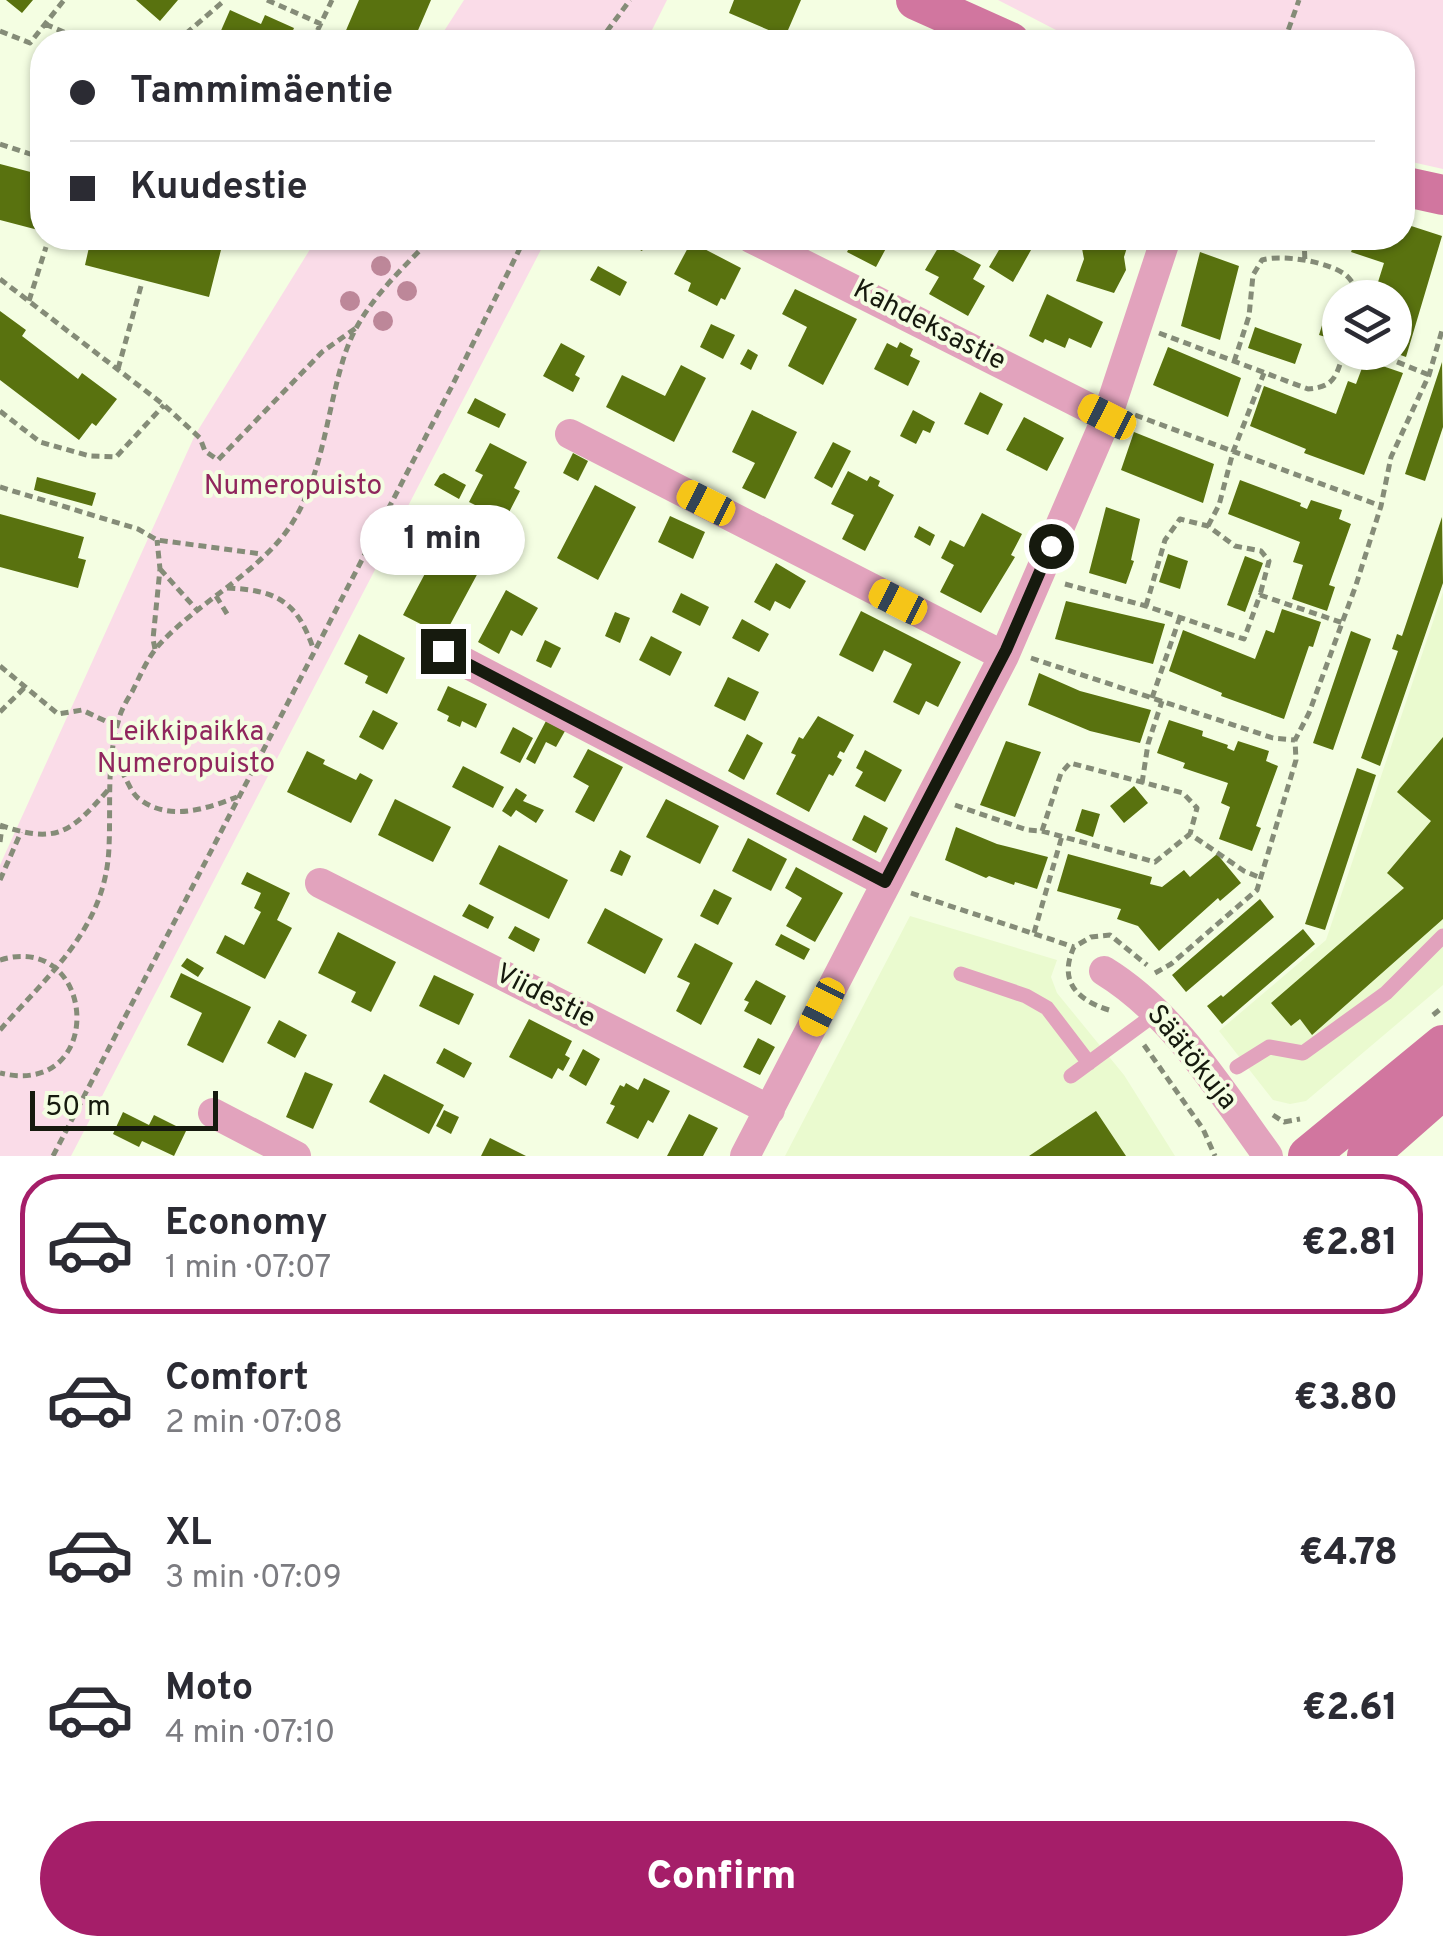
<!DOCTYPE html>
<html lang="en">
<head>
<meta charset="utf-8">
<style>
	body { margin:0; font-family:Overpass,sans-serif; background:#f2f2f3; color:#2b2b33; height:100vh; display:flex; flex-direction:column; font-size:38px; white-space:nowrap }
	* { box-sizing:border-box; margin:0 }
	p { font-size:32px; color:#7c7c81 }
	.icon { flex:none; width:55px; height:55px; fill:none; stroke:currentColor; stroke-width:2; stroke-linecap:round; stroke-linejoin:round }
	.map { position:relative; height:1156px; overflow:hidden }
	.drawer { display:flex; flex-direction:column; background:#fff; flex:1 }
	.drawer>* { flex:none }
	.guide { position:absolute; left:30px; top:30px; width:1385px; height:220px; border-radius:40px; box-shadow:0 2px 8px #0004; display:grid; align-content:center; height:220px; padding:0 40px; background:#fff }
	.buttons { position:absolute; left:1322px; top:280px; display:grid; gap:20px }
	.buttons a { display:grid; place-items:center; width:90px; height:90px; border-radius:50%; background:#fff; box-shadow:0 2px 8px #0004; font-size:50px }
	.scale { position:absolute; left:30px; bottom:25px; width:188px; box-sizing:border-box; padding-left:10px; border:5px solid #161a0e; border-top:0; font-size:28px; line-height:35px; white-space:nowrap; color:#161a0e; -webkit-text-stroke:8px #f4fee2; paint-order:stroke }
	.end { position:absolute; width:45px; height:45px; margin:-22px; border:12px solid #161a0e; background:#fff; box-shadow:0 0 0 5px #fff }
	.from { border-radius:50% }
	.bubble { position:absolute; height:70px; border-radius:35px; background:#fff; box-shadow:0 2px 8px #0004; font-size:32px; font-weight:800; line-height:70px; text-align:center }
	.car { position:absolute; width:30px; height:60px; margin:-30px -15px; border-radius:12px; box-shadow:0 0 8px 2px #0007; background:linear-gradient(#f5c518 24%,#345 0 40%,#f5c518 0 76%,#345 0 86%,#f5c518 0) }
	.guide b { display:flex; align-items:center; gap:35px; height:95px; font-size:38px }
	.guide b+b { border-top:2px solid #e1e1e2 }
	.guide i { width:25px; height:25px; background:#2b2b33 }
	ul { padding:18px 0 0; list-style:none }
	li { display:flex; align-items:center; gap:30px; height:140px; margin:0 20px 15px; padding:0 20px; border:5px solid transparent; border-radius:40px }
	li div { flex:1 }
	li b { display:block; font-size:38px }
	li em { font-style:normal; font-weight:800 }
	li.selected { border-color:#a51e69 }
	li>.icon { width:90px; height:90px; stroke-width:1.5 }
	.action { display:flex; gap:20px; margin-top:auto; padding:20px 40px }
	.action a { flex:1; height:115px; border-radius:60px; background:#a51e69; color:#fff; font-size:40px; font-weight:800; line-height:115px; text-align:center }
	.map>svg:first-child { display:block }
	.built { fill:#eafacf }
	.green { fill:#fadce8 }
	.building { fill:#59720f }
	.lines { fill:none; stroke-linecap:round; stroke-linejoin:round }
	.path { stroke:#858c78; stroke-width:5; stroke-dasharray:8 5; stroke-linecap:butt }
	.lane { stroke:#e2a3bd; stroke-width:15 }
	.street { stroke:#e2a3bd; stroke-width:30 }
	.secondary { stroke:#d1769f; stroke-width:40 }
	.tree { fill:#bd8799 }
	.route { stroke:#161a0e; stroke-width:12 }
	.labels { text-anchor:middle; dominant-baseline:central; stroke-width:8; stroke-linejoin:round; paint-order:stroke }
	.street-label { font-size:28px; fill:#161a0e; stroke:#f4fee2 }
	.park-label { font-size:28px; fill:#90265d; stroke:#f4fee2 }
</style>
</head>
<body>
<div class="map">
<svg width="1443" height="1156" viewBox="0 0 1443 1156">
	<rect width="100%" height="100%" fill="#f4fee2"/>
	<path class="built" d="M1443 592V985L1306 1101 1290 1104 1273 1100 1219 1031 1326 940Z
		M910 916 1057 960 1051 977 1057 993 1124 1075 1175 1156H785Z"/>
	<path class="green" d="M464 0H667L646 42H437Z
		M998 0H1443V169L1403 160 1402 42H1079Z
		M317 238H547L71 1156H0V865L195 435Z"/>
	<path class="building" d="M6 0H33L22 13Z
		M136 0H178L160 21Z
		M359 0H431L413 42H341Z
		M734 0H801L785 37 729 13Z
		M230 10 261 24 265 15 294 28 288 42H216Z
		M718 30 746 42H713Z
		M0 164 42 175V231L0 220Z
		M1402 223 1442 236 1406 357 1395 353V298H1373L1384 263 1351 252 1353 247 1325 238H1402Z
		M73 238H189L222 246 209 297 85 265 90 243Z
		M617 238H649L642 251Z
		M845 238H888L891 239 876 267 847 252 852 242Z
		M1006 238 1031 250 1013 282 989 267Z
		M1080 238H1130L1124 257 1126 270 1114 293 1076 281 1084 259Z
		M691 242 741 268 725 300 721 298 717 306 688 291 691 283 674 274Z
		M941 243 981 265 973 279 985 286 968 316 929 294 939 277 925 270Z
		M1200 252 1239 266 1220 340 1181 326Z
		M598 266 627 282 620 296 590 280Z
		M795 289 857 319 823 385 788 366 807 327 782 314Z
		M1047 294 1103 322 1091 348 1069 338 1065 348 1045 339 1043 343 1029 336Z
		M1329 303 1340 306 1339 341 1319 335Z
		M0 311 26 330 22 336 78 379 82 373 117 399 96 426 92 423 79 440 0 380Z
		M711 324 735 335 723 359 700 347Z
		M1255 327 1302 344 1295 364 1248 348Z
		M900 342 913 349 910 356 920 361 908 386 874 369 887 343 897 348Z
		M561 343 585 356 575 375 580 378 573 392 543 376Z
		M1168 347 1241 378 1228 417 1153 385Z
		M748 349 758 355 751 370 740 364Z
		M1365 360 1403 373 1364 475 1304 453 1306 449 1250 426 1264 386 1336 414 1348 381 1356 384Z
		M1442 362 1443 427 1425 481 1405 474Z
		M681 365 706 378 674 442 606 407 622 375 665 396Z
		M980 392 1003 404 988 435 964 424Z
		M475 398 506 414 499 428 467 413Z
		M752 410 797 432 765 499 742 488 755 463 732 452Z
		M913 410 935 422 930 433 923 430 916 444 900 436Z
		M1024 417 1064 438 1047 471 1006 450Z
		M1134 432 1214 464 1203 503 1121 470Z
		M833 442 851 451 832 488 814 478Z
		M490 443 527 462 514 488 520 491 505 520 469 502 483 475 475 471Z
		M573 453 588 461 578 481 563 473Z
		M848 471 867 481 870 476 880 481 878 486 894 495 865 551 842 539 854 515 831 504Z
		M444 473 466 485 459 499 434 485 440 475Z
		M37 477 96 493 92 506 34 490Z
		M1240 480 1301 503 1300 506 1307 509 1311 500 1342 510 1339 519 1351 524 1329 585 1335 587 1327 611 1292 599 1303 565 1293 562 1300 542 1228 514Z
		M595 485 636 507 598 580 557 558Z
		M1106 507 1140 519 1131 560 1134 561 1126 584 1089 573Z
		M982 513 1022 534 1011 555 1015 557 981 613 940 592 954 565 941 558 950 540 964 547Z
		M0 514 84 537 78 558 86 560 78 588 0 567Z
		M670 516 705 532 693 559 658 542Z
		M1442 517 1443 583 1380 766 1361 758 1398 651 1392 649 1397 634 1402 636Z
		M919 526 935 535 930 546 914 537Z
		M446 534 487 556 444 636 403 615Z
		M1168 554 1188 561 1180 589 1159 582Z
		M1245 556 1263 563 1245 612 1227 605Z
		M776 563 806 581 790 609 775 601 770 611 754 602Z
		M506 590 538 608 522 636 511 630 499 654 478 642Z
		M681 593 709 607 700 626 672 612Z
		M1066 601 1165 624 1153 664 1055 639Z
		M1282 609 1321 622 1313 647 1309 646 1284 719 1221 696 1222 693 1169 671 1183 630 1255 659 1266 630 1274 633Z
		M861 611 961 662 938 707 926 701 919 715 893 702 912 664 884 650 873 672 839 655Z
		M615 612 630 618 620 643 605 636Z
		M742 619 769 634 759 652 732 638Z
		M1351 631 1371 639 1333 750 1313 743Z
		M359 634 405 658 387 694 365 683 368 676 344 664Z
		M651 636 682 652 670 676 639 660Z
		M545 640 561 648 551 668 536 661Z
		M1039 673 1080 691 1151 710 1140 743 1090 731 1028 705Z
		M728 677 759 692 745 721 714 706Z
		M448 686 487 704 476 728 462 721 460 727 447 721 449 716 437 710Z
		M373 710 398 723 383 750 359 737Z
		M818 716 854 735 844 753 840 751 837 757 842 760 833 776 829 774 809 812 776 794 796 755 791 753 799 737 803 739Z
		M1169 720 1203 731 1202 736 1228 745 1227 748 1234 751 1238 741 1269 751 1266 761 1278 766 1256 826 1261 828 1252 851 1219 839 1230 807 1221 803 1228 783 1183 768 1185 763 1157 753Z
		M546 721 565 731 556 747 546 742 535 764 526 759Z
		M513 727 533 738 520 763 500 753Z
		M747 734 763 743 744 780 728 771Z
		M1443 737V919L1312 1035 1300 1019 1291 1026 1271 1003 1404 888 1387 873 1431 821 1397 792Z
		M1006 741 1041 752 1015 817 980 805Z
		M588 749 623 767 594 822 575 812 589 786 573 777Z
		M865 750 902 770 885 802 855 786 863 772 856 768Z
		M307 751 325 760 323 764 356 780 360 773 373 780 351 823 287 792Z
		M463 766 504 787 493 808 452 787Z
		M1357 768 1376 775 1325 930 1305 924Z
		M1134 786 1148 803 1124 823 1110 806Z
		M516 788 527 795 523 801 544 810 536 823 516 810 511 817 502 811Z
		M395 799 451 827 433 862 378 835Z
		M666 799 719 826 700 864 646 837Z
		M1082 809 1100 814 1093 837 1075 831Z
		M864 815 888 828 876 853 852 840Z
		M956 827 997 844 1048 857 1037 889 1015 882 1014 885 989 876 986 878 945 860Z
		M748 838 787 859 771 891 732 871Z
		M499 845 568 880 549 919 479 884Z
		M620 850 631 856 622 876 610 871Z
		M1068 854 1152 877 1150 884 1162 887 1184 870 1190 877 1217 854 1241 883 1220 901 1218 898 1159 951 1138 926 1117 919 1121 909 1057 891Z
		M796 867 843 893 815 942 786 926 802 898 785 888Z
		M247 872 290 893 277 920 292 928 265 979 216 953 225 935 244 945 261 912 254 908 261 893 241 884Z
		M714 889 732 898 718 925 700 916Z
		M1260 899 1274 917 1186 992 1172 975Z
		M469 904 494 917 488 929 462 916Z
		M605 908 663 939 645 974 587 943Z
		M515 926 540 939 534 952 508 938Z
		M1303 929 1315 944 1222 1024 1207 1006 1221 995 1223 997Z
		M338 932 396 962 371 1012 351 1002 356 992 318 973Z
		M781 934 810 949 804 960 775 945Z
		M695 943 733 963 701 1025 676 1011 690 983 677 977Z
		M187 958 204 968 198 977 181 966Z
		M181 973 251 1007 223 1063 187 1045 202 1013 170 997Z
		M434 975 474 994 459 1025 419 1006Z
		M756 980 786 996 771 1025 744 1011 749 1002 744 1000Z
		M529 1019 572 1041 565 1055 570 1058 563 1071 558 1068 552 1079 509 1057Z
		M279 1020 307 1035 295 1058 267 1043Z
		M758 1038 775 1047 760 1075 743 1067Z
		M444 1048 472 1063 464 1078 436 1063Z
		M583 1049 600 1059 586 1086 569 1076Z
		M305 1072 333 1084 313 1129 286 1117Z
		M384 1074 444 1105 429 1134 369 1102Z
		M644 1078 670 1091 653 1123 648 1120 638 1139 606 1123 615 1106 610 1104 620 1085 624 1087 626 1083 638 1090Z
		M444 1110 459 1117 451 1134 436 1126Z
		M1096 1111 1126 1156H1029Z
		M123 1112 149 1125 154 1115 186 1131 174 1156 142 1141 139 1147 113 1134Z
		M689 1114 718 1128 703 1156H667Z
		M490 1138 526 1156H481Z"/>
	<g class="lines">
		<path class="path" d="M267 0 321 24
			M45 24 87 42
			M0 31 30 43 64 0
			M1038 35 1053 42
			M176 42 225 0
			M312 42 332 0
			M599 42 630 0
			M1284 42 1299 0
			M0 144 42 158
			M1304 238 1305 263
			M0 279 164 405 200 438 205 451 218 460 322 352 356 328
			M29 301 46 247
			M1159 333 1308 389C1335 387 1336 376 1344 352
			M1373 352 1429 375
			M1234 362 1249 316 1253 275 1262 260C1283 254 1331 262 1347 276 1354 283 1356 289 1359 298
			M118 369 141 286
			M0 411 40 442 90 456 116 457 164 405
			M1135 415 1381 506
			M0 487 138 529 157 540 262 554
			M1208 526 1219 505 1233 452 1264 373
			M160 569 197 610
			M1065 584 1146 606 1244 639 1260 595 1343 623
			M227 588C276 590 297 601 313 648
			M216 596 229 617
			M1146 606 1165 540 1180 519 1208 526 1235 546 1261 551 1269 561 1260 595
			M155 649 153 639 160 569 157 540
			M1031 658 1273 738 1295 740
			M0 666 58 714 82 710 116 726
			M1152 698 1180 617
			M0 712 25 687
			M121 770C126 778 131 792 138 798 168 822 206 809 237 797
			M109 772 131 769
			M1142 783 1148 744 1162 701
			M955 805 1027 830 1042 831 1155 862 1190 834 1244 871 1261 878
			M0 825C57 845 71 832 108 790
			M1042 831 1061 773 1070 763 1183 793 1197 808 1190 834
			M0 842 2 827
			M0 880 21 832
			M911 893 1074 947
			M1034 933 1062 836
			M0 960C97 930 108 1099 0 1073
			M1155 973 1171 964 1257 890 1296 760 1295 740 1309 713 1356 585 1381 506 1391 457 1429 375 1443 327
			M1109 1010C1077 1000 1058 981 1074 947L1091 937 1110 935 1147 965
			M1433 1015 1443 1007
			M0 1030C49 974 106 928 109 847 111 804 106 761 119 719 121 710 127 700 132 692 140 676 147 659 158 646 195 605 248 579 283 536 324 484 325 412 346 351 362 305 400 271 432 238
			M1144 1045 1203 1129 1215 1156
			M1273 1115 1284 1122 1300 1119
			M53 1156 452 386 525 238"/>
		<path class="lane" d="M961 974 1026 996 1047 1008 1089 1063
			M1237 1067 1269 1047 1303 1053 1386 993 1443 936
			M1071 1076 1158 1012"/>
		<path class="street" d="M751 238 1107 417
			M570 434 1004 656
			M439 649 885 882
			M320 883 770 1110
			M1104 971C1174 1014 1220 1090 1268 1156
			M213 1113 296 1156
			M745 1156 1004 656 1107 417 1166 238"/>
		<path class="secondary" d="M916 0 1010 42
			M1402 186 1443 195
			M1308 1156 1443 1045
			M1367 1156 1443 1089"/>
	</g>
	<g class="tree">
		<circle cx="381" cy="266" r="10"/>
		<circle cx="407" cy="291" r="10"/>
		<circle cx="350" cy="301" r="10"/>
		<circle cx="383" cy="321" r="10"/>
	</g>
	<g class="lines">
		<path class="route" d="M443 651 885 882 1006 650 1051 546"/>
	</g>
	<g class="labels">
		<g class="street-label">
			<text transform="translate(929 326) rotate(27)">Kahdeksastie</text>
			<text transform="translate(545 997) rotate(27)">Viidestie</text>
			<text transform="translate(1191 1058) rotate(51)">Säätökuja</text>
		</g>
		<g class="park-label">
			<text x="293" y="487">Numeropuisto</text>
			<text x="186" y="733">Leikkipaikka<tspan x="186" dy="32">Numeropuisto</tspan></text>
		</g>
	</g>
</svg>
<div class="buttons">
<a><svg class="icon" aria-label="layers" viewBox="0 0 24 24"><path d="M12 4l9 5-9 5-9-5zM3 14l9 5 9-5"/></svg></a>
</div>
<div class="scale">50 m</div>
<i class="end from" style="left:1051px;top:546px"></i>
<i class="end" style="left:443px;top:651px"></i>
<div class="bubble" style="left:360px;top:505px;width:165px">1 min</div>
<i class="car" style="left:1107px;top:417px;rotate:297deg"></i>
<i class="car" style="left:706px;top:503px;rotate:297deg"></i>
<i class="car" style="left:898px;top:602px;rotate:297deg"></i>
<i class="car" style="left:822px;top:1007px;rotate:207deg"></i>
<div class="guide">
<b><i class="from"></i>Tammimäentie</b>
<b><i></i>Kuudestie</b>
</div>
</div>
<section class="drawer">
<ul>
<li class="selected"><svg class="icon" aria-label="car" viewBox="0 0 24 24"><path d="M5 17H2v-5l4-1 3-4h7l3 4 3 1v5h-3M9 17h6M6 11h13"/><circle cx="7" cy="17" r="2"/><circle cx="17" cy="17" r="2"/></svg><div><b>Economy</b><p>1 min · 07:07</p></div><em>€2.81</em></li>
<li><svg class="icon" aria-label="car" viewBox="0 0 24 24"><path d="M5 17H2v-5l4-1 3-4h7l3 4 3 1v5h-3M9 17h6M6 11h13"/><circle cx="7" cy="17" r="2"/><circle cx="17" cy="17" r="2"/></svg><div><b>Comfort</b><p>2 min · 07:08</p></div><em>€3.80</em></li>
<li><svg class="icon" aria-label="car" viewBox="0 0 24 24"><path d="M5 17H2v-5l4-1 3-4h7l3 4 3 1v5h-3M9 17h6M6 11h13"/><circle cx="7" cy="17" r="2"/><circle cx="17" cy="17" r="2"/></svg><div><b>XL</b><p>3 min · 07:09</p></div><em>€4.78</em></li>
<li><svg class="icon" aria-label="car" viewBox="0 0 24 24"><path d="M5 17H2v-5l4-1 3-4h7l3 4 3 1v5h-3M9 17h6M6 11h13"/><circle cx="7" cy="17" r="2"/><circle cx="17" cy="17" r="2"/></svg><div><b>Moto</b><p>4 min · 07:10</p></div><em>€2.61</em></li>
</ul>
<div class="action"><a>Confirm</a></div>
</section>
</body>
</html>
